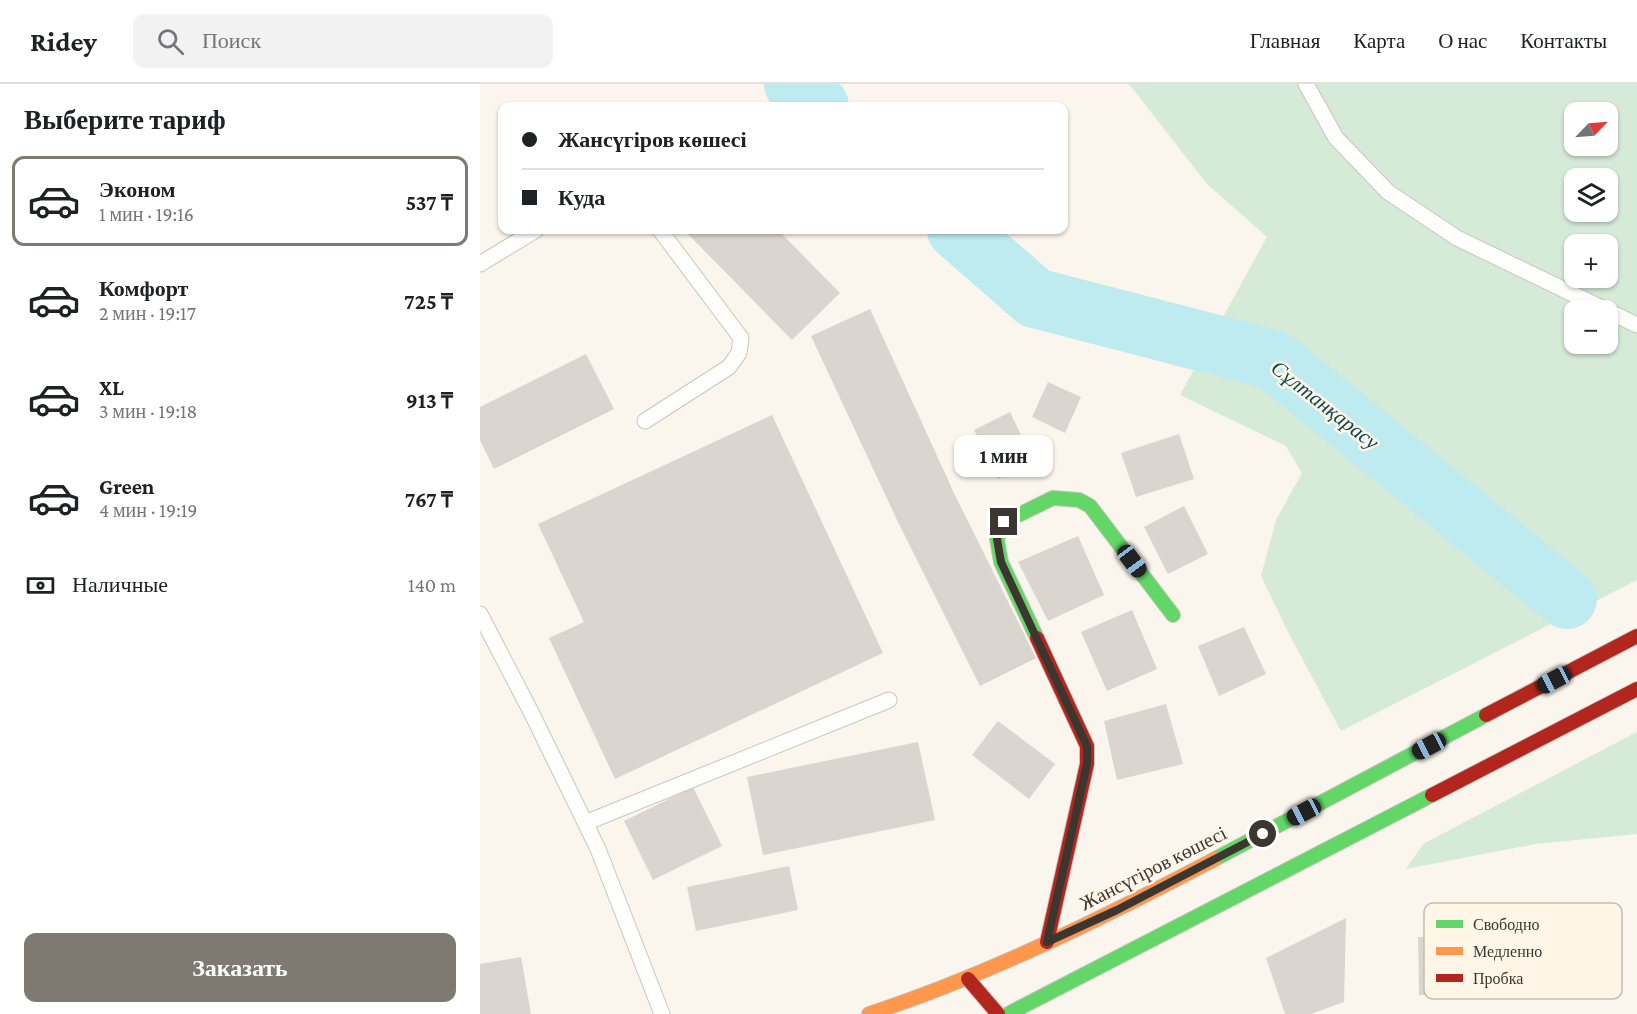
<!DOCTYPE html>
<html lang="ru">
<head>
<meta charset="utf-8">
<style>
	body { margin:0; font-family:"Crimson Pro",serif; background:#f2f2f2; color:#202124; height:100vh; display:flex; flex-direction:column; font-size:22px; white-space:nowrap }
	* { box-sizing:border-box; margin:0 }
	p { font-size:20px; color:#757577 }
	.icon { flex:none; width:33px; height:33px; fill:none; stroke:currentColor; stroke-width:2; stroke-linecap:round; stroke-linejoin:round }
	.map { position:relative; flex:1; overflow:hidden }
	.drawer { display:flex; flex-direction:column; background:#fff; width:480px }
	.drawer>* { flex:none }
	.banner { position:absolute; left:18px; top:18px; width:570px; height:132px; border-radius:12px; box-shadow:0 2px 4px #0004; display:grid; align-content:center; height:132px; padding:0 24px; background:#fff }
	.needle { width:39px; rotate:65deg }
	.controls { position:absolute; left:1084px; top:18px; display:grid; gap:12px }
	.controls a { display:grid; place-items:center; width:54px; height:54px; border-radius:12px; background:#fff; box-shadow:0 2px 4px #0004; font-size:30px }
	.end { position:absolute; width:27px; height:27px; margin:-14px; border:8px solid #3b3730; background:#fff; box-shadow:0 0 0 3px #fff }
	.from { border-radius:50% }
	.bubble { position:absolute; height:42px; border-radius:12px; background:#fff; box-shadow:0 2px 4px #0004; font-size:20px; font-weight:700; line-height:42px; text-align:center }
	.car { position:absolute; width:18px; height:36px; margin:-18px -9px; border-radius:8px; box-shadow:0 0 4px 2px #0007; background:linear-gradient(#222 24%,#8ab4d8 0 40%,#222 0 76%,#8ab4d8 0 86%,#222 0) }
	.banner b { display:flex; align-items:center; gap:21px; height:57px; font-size:22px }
	.banner b+b { border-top:2px solid #e0e0e0 }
	.banner i { width:15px; height:15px; background:#202124 }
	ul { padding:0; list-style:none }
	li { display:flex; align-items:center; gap:18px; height:90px; margin:0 12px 9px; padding:0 12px; border:3px solid transparent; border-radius:12px }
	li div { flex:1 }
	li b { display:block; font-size:22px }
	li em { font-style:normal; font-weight:700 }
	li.active { border-color:#7e7a72 }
	li>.icon { width:54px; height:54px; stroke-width:1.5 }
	h2 { padding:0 24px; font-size:27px; line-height:72px }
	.pay { display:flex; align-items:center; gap:15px; height:66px; padding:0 24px; font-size:22px }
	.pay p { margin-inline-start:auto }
	.primary-button { display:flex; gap:12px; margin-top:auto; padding:12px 24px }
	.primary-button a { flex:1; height:69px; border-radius:12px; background:#7e7a72; color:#fff; font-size:24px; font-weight:700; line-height:69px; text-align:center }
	header { display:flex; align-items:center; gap:36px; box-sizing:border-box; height:84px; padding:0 30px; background:#fff; border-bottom:2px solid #e0e0e0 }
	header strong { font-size:28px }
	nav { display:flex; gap:33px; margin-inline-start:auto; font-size:21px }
	.search { width:420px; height:54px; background:#f2f2f2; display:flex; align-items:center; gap:15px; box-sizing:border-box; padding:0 21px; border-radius:12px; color:#757577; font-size:22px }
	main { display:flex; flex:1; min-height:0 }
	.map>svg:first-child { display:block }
	.green { fill:#d6ead8; fill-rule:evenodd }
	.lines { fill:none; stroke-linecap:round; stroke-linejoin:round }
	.river { stroke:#beebf0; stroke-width:60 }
	.building { fill:#dad5cf }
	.lane-casing { stroke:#cac6bf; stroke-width:17 }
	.fast-casing { stroke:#cac6bf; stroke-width:16 }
	.slow-casing { stroke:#cac6bf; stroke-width:16 }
	.jam-casing { stroke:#cac6bf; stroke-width:16 }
	.lane { stroke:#fefefc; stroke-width:15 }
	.fast { stroke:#63d668; stroke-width:14 }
	.slow { stroke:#ff974d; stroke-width:14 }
	.jam { stroke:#b3261e; stroke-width:14 }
	.route { stroke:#3b3730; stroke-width:8 }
	.labels { text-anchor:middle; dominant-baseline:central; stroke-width:5; stroke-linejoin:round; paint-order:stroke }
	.street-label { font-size:20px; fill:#3b3730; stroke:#fff6e8 }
	.water-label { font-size:21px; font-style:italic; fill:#0c4850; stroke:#fff6e8 }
	.key { fill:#fff6e8; stroke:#c4bdb1; stroke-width:1.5 }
	.key-label { font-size:16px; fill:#3b3730 }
</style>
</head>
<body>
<header>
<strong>Ridey</strong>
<div class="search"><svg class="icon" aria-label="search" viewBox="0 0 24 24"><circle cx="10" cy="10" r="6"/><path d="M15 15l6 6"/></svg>Поиск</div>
<nav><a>Главная</a><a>Карта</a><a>О нас</a><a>Контакты</a></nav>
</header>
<main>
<section class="drawer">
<h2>Выберите тариф</h2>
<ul>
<li class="active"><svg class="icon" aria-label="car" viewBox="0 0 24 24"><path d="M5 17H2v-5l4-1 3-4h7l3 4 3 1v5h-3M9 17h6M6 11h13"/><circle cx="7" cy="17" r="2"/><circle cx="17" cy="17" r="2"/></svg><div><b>Эконом</b><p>1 мин · 19:16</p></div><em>537 ₸</em></li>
<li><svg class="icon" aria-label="car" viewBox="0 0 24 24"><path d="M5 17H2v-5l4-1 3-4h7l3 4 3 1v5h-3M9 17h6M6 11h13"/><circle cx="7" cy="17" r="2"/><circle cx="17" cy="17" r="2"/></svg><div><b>Комфорт</b><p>2 мин · 19:17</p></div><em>725 ₸</em></li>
<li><svg class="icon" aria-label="car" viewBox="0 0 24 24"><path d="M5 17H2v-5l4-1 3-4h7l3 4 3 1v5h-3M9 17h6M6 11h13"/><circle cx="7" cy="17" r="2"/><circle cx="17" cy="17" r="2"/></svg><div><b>XL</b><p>3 мин · 19:18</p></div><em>913 ₸</em></li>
<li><svg class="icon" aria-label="car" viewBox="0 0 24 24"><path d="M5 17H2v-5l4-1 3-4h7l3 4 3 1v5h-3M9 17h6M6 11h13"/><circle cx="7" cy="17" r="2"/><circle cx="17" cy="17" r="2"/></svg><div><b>Green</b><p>4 мин · 19:19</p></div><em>767 ₸</em></li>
</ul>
<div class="pay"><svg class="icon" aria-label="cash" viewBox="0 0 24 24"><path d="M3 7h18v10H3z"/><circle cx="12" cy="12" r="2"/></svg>Наличные<p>140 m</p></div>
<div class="primary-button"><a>Заказать</a></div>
</section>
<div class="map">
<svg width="1157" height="930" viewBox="0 0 1157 930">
	<rect width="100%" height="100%" fill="#faf5ed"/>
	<path class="green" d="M649 0H1157V496L861 647 810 552 781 492 796 436 822 389 806 362 700 311 787 153 727 100ZM1095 28H1128V62H1095ZM1095 94H1128V128H1095ZM1095 160H1128V194H1095ZM1095 226H1128V260H1095Z
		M1157 648V750L1055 760 926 785 943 760Z"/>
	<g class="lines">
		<path class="river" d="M314 0 339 22
			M477 146 555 214 794 276 1087 515"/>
	</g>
	<path class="building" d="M204 146H298L360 209 312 256Z
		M390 225 474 409 556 574 500 602 417 436 331 252Z
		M106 270 134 325 14 385 0 356V323Z
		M568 298 601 313 585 349 552 333Z
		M530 328 554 378 518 395 494 346Z
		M292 331 403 569 135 695 69 554 104 538 58 440Z
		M699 350 714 395 656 413 641 369Z
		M704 422 728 470 688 490 664 443Z
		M598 452 624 511 568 537 538 478Z
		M652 526 677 585 627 607 601 548Z
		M764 543 786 590 739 612 718 562Z
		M686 620 703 680 637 696 624 637Z
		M518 637 575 680 549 715 492 671Z
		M438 658 455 736 283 771 267 693Z
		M213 703 242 762 173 796 144 737Z
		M309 782 318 826 216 847 207 803Z
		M866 834 864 918 831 930H805L786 874Z
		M938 853H990V911H939Z
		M41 873 51 930H0V880Z"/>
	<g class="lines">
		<g class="lane-casing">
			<path id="lane" d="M826 0 856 54 908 108 977 154 1126 226
				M0 180 56 146
				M1128 227 1157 241
				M165 337 249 283 259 269 261 254 180 146
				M0 530 52 630 118 765 182 930
				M105 739 409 616"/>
		</g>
		<g class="fast-casing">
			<path id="fast" d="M557 554 521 478 517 455 524 438 573 414 599 416 610 422 693 531
				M735 775 1006 631
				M528 930 952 711"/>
		</g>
		<g class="slow-casing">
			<path id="slow" d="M389 930C510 890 623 834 735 775"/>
		</g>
		<g class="jam-casing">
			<path id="jam" d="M557 554 607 662V680L567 858
				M1006 631 1157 552
				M952 711 1157 605
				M488 895 518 930"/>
		</g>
		<use href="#lane" class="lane"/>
		<use href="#fast" class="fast"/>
		<use href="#slow" class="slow"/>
		<use href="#jam" class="jam"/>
	</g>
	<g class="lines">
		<path class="route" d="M524 438 517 455 521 478 607 662V680L567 858 637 826 783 750"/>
	</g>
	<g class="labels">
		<g class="street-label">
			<text transform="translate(673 784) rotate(-27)">Жансүгіров көшесі</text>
		</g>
		<g class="water-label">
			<text transform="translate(845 321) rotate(38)">Сұлтанқарасу</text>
		</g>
	</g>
	<rect x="944" y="819" width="198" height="96" rx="9" class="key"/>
	<rect x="956" y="836" width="27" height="8" fill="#63d668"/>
	<rect x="956" y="863" width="27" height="8" fill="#ff974d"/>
	<rect x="956" y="890" width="27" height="8" fill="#b3261e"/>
	<g class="key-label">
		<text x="993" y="846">Свободно</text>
		<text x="993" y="873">Медленно</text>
		<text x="993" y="900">Пробка</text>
	</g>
</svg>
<div class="controls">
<a><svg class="needle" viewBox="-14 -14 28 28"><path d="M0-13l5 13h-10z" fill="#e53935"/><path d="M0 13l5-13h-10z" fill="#757577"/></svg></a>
<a><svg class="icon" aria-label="layers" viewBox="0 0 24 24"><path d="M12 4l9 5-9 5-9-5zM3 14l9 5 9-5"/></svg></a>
<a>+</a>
<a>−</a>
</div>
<i class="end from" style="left:783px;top:750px"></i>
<i class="end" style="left:524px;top:438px"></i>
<div class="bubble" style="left:474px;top:351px;width:99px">1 мин</div>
<i class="car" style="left:652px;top:477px;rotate:143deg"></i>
<i class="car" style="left:1074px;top:596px;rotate:242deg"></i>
<i class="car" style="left:949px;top:662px;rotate:242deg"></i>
<i class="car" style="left:824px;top:728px;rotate:242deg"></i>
<div class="banner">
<b><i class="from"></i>Жансүгіров көшесі</b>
<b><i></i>Куда</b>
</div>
</div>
</main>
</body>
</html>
